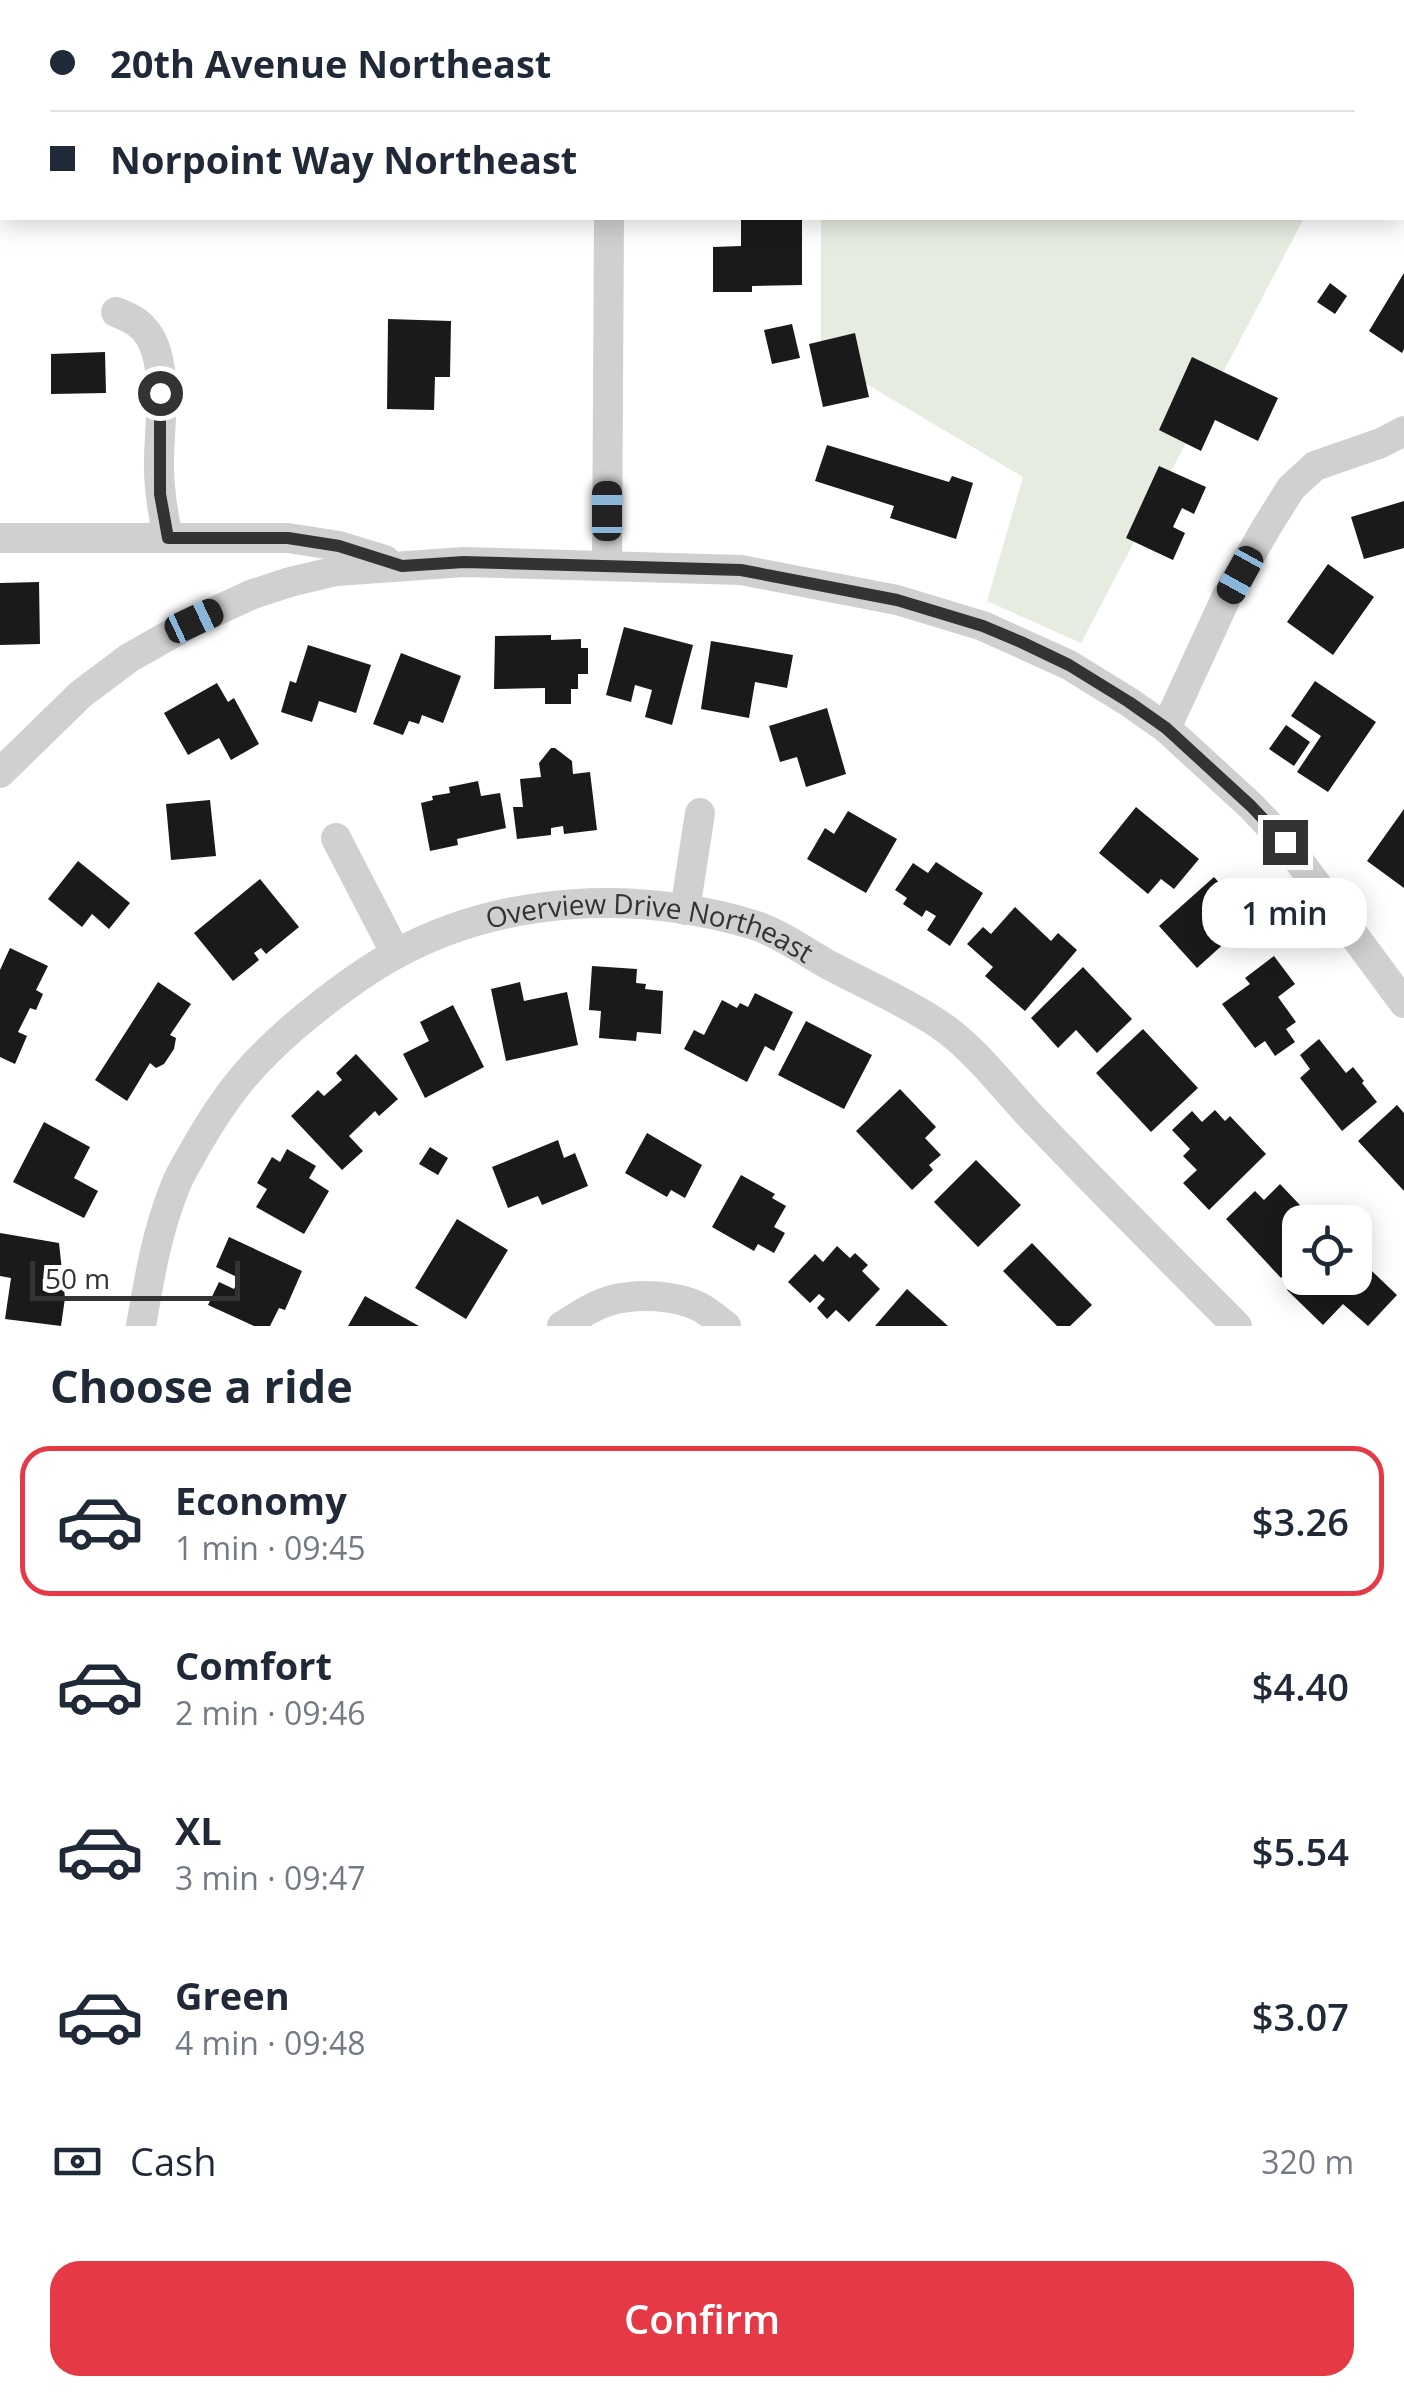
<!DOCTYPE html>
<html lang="en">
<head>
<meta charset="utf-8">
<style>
	body { margin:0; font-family:"Open Sans",sans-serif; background:#f2f2f3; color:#1f2937; height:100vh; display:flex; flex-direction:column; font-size:38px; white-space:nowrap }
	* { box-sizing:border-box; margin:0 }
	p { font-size:32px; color:#747a83 }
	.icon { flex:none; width:55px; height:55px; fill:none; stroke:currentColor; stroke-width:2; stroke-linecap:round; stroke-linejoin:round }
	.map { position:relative; height:1326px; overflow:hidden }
	.side { display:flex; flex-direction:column; background:#fff; flex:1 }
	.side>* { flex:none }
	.hud { position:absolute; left:0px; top:0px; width:1405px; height:220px; box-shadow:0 5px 25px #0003; display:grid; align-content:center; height:220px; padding:0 50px; background:#fff }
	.buttons { position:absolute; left:1282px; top:1205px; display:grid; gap:20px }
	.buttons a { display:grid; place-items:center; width:90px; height:90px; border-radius:20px; background:#fff; box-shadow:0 5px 25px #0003; font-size:50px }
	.scale { position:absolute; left:30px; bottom:25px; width:210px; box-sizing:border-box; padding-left:10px; border:5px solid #333; border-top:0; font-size:28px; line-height:35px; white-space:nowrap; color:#333; -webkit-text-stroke:8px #fff; paint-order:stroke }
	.end { position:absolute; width:45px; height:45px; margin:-22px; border:12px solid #333; background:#fff; box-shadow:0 0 0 5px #fff }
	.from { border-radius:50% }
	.bubble { position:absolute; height:70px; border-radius:30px; background:#fff; box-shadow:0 5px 25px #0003; font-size:32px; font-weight:600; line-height:70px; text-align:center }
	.car { position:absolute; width:30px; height:60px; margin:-30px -15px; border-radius:12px; box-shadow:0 0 8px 2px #0007; background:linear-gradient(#222 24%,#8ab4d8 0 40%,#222 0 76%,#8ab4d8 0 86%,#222 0) }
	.hud b { display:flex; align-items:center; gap:35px; height:95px; font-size:38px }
	.hud b+b { border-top:2px solid #e0e1e3 }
	.hud i { width:25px; height:25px; background:#1f2937 }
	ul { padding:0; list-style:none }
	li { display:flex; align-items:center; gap:30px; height:150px; margin:0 20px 15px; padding:0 30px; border:5px solid transparent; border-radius:30px }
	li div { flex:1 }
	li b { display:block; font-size:38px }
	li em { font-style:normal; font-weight:600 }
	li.current { border-color:#e63946 }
	li>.icon { width:90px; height:90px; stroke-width:1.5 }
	h2 { padding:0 50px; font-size:45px; line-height:120px }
	.pay { display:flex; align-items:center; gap:25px; height:110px; padding:0 50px; font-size:38px }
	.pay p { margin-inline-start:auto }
	.cta { display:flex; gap:20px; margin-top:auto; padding:20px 50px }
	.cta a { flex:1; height:115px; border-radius:30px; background:#e63946; color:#fff; font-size:40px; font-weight:600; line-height:115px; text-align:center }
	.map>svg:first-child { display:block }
	.green { fill:#e6ecdf }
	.building { fill:#1a1a1a }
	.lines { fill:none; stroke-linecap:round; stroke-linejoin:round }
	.minor { stroke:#d0d0d0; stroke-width:30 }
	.route { stroke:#333; stroke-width:12 }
	.labels { text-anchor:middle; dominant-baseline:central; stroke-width:10; stroke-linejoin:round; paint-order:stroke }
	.street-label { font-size:28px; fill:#333; stroke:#fff }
</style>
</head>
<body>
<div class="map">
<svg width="1404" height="1326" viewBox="0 0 1404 1326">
	<rect width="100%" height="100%" fill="#fff"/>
	<path class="green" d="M823 0H1404V27L1403 30 1402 2H823Z
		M821 218H1304L1081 643 987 601 1023 477 821 357Z"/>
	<path class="building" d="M741 218H802V285L752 286V292H713V247L741 246Z
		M1404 273V349L1402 353 1369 331Z
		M1330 283 1347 296 1335 314 1317 302Z
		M388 319 451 321 450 377H435L434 410 387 409Z
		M792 324 800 358 772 364 764 330Z
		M855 333 869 397 823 407 809 344Z
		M105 352 106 393 51 394V354Z
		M1192 357 1278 398 1258 441 1215 420 1201 451 1159 430Z
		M827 445 949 482 952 476 973 483 956 539 890 518 894 506 815 481Z
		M1159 466 1206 487 1194 514 1182 508 1173 527 1185 533 1173 560 1126 538Z
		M1404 501V548L1364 559 1351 517Z
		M1328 564 1374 597 1333 655 1287 622Z
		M39 582 40 644 0 645V583Z
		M624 627 693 645 672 725 645 717 652 690 635 685 631 702 606 695Z
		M551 635V640L581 639V648H588V674H578V689H571V704H545V688L494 689 495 636Z
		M711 641 793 655 787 688 755 682 749 718 701 709Z
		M308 645 371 665 356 713 319 701 312 722 281 712 290 681 296 683Z
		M401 653 461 676 443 723 422 715 419 724 409 721 403 735 373 724Z
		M1315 681 1376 722 1328 792 1297 772 1321 736 1291 716Z
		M217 683 228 702 234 698 259 744 231 760 219 738 188 755 164 713Z
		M827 708 846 774 806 787 797 757 780 762 769 726Z
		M1286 725 1310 742 1294 766 1269 749Z
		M551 748H555L572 761 573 774 590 772 597 830 564 834 563 826 551 828V835L517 839 513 807H523L520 779 541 777 539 763Z
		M478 781 481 796 500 793 506 828 457 839 458 845 430 851 421 803 433 800 432 796 450 793 449 787Z
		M210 800 216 856 171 860 166 804Z
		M1136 807 1199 859 1174 889 1161 879 1148 894 1099 853Z
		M1404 809V888L1367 861Z
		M848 811 897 839 866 893 807 859 825 828 834 834Z
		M78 861 130 903 109 929 92 914 82 927 48 899Z
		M936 862 983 893 950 946 927 930 936 916 926 910 922 917 903 904 907 898 895 890 913 863 928 873Z
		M1214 877 1239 905 1225 917 1238 931 1197 968 1159 926Z
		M260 879 299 927 266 954 261 948 254 953 259 960 233 981 194 933Z
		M1015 907 1051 941 1058 933 1077 950 1025 1011 985 976 993 967 967 944 983 927 991 934Z
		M10 948 48 966 36 990 43 994 36 1010 30 1008 18 1032 27 1036 15 1064 0 1057V970Z
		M1274 956 1295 984 1278 997 1296 1022 1286 1029 1295 1042 1275 1056 1265 1041 1255 1048 1222 1004 1250 984 1245 978Z
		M592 966 637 969 636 983 646 984 645 989 663 991 661 1034 637 1032 636 1041 599 1038 601 1011 589 1010Z
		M1083 967 1132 1019 1097 1053 1076 1030 1058 1048 1031 1018Z
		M158 982 191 1004 170 1035 176 1038 174 1049 164 1064 156 1068 150 1063 127 1101 95 1080Z
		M520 982 524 1001 567 992 578 1045 506 1061 491 989Z
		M755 993 793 1012 774 1051 765 1046 747 1082 684 1049 694 1030 704 1035 722 1000 737 1008 740 1003 748 1007Z
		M453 1005 484 1067 425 1098 403 1054 429 1041 420 1022Z
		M806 1021 872 1055 844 1109 778 1075Z
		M1143 1029 1198 1088 1151 1132 1096 1073Z
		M1319 1039 1346 1073 1353 1067 1364 1081 1362 1083 1377 1102 1342 1131 1300 1078 1310 1069 1300 1055Z
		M356 1054 398 1099 379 1116 375 1111 349 1136 363 1151 342 1170 291 1116 318 1090 324 1096 342 1080 336 1073Z
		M900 1089 936 1127 925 1138 941 1155 929 1165 933 1170 912 1190 856 1131Z
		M1397 1105 1404 1113V1191L1358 1141Z
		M1215 1110 1225 1121 1230 1116 1266 1154 1209 1210 1183 1183 1197 1170 1183 1156 1190 1149 1172 1130 1192 1111 1202 1122Z
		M44 1122 90 1147 74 1178 98 1191 84 1218 13 1182Z
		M647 1133 702 1165 685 1198 671 1190 667 1197 625 1173Z
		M558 1140 564 1158 575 1153 588 1186 542 1205 538 1196 508 1208 492 1167Z
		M430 1147 448 1158 438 1175 419 1164Z
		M287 1149 316 1166 309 1178 329 1191 304 1234 256 1207 267 1189 257 1183 272 1157 280 1162Z
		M976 1160 1021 1205 978 1247 934 1202Z
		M741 1175 775 1194 772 1198 786 1206 774 1227 785 1233 774 1253 758 1244 754 1251 712 1227Z
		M1280 1184 1316 1222H1300V1259L1281 1278 1226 1219 1255 1191 1264 1200Z
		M457 1219 508 1250 466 1319 415 1288Z
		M0 1233 59 1243 65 1298 61 1326 5 1319 11 1278 0 1276Z
		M229 1237 302 1271 285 1310 279 1308 270 1326H254L208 1305 219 1282 234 1289 239 1278 216 1267Z
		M1032 1243 1092 1305 1070 1326H1057L1003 1271Z
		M837 1246 850 1258 855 1253 868 1265 862 1271 880 1289 849 1322 836 1310 827 1319 817 1308 825 1299 819 1294 810 1303 788 1282 815 1254 823 1262Z
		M1355 1255 1397 1295 1368 1326 1343 1304 1323 1325 1287 1290 1299 1278H1355Z
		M907 1289 948 1326H875Z
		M365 1296 419 1326H348Z"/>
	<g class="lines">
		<g class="minor">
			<path d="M610 2V0"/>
			<path d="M116 312C126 316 136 320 143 328 172 357 158 429 159 467 159 491 163 514 168 538"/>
			<path d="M0 538H288L339 546 385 560"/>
			<path d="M607 566 609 218"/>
			<path d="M1166 728 1226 598 1266 528 1291 488 1315 466 1381 443 1404 431"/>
			<path d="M0 773 81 694 129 658 194 621 253 594 290 582 336 571 464 562 741 570 897 600 983 626 1069 665 1129 702 1166 728 1251 806 1285 842 1404 1003"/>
			<path d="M336 838 396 954"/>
			<path d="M685 910 700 813"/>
			<path id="s1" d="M141 1326C149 1279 157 1231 175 1187 180 1173 189 1160 196 1147 226 1094 251 1064 296 1025 326 1000 359 974 394 955 503 895 637 890 754 925 779 933 804 951 827 964 864 984 905 1001 940 1025 977 1050 1009 1095 1041 1127 1105 1194 1171 1260 1237 1326"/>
			<path d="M562 1326C578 1316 594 1305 612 1300 639 1293 675 1295 700 1307 709 1312 718 1320 726 1326"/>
		</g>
	</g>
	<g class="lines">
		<path class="route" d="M160 393V494L168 538H288L339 546 402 566 464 562 741 570 897 600 983 626 1021 642 1069 665 1129 702 1166 728 1251 806 1285 842"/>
	</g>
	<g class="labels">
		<g class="street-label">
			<text stroke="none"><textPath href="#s1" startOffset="735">Overview Drive Northeast</textPath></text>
		</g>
	</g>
</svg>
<div class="buttons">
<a><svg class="icon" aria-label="locate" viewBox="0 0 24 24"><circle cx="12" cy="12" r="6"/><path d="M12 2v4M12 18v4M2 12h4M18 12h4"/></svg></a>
</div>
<div class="scale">50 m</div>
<i class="end from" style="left:160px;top:393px"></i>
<i class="end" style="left:1285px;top:842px"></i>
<div class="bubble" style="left:1202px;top:878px;width:165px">1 min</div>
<i class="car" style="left:607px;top:511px;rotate:0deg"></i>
<i class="car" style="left:1240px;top:575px;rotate:209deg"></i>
<i class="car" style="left:194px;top:621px;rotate:65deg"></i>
<div class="hud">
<b><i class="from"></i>20th Avenue Northeast</b>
<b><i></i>Norpoint Way Northeast</b>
</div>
</div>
<section class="side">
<h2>Choose a ride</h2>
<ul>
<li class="current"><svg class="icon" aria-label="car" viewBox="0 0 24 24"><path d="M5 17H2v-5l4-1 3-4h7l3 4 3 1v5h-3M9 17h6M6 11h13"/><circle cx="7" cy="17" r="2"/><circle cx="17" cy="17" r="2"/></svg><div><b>Economy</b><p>1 min · 09:45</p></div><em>$3.26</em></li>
<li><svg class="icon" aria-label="car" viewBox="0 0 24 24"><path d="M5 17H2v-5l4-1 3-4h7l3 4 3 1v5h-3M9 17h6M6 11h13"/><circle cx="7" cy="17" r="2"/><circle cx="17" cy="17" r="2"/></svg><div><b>Comfort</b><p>2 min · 09:46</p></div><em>$4.40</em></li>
<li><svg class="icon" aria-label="car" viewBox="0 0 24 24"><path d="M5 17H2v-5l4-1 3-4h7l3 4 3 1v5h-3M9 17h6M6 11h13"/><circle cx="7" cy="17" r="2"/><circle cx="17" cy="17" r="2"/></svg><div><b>XL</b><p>3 min · 09:47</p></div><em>$5.54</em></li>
<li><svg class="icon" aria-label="car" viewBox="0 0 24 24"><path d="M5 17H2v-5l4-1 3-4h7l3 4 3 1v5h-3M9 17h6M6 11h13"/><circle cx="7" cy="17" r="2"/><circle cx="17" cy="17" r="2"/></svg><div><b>Green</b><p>4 min · 09:48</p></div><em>$3.07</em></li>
</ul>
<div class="pay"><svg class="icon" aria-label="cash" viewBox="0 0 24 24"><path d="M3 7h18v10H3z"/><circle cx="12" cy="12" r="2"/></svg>Cash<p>320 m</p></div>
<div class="cta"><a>Confirm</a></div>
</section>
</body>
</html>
